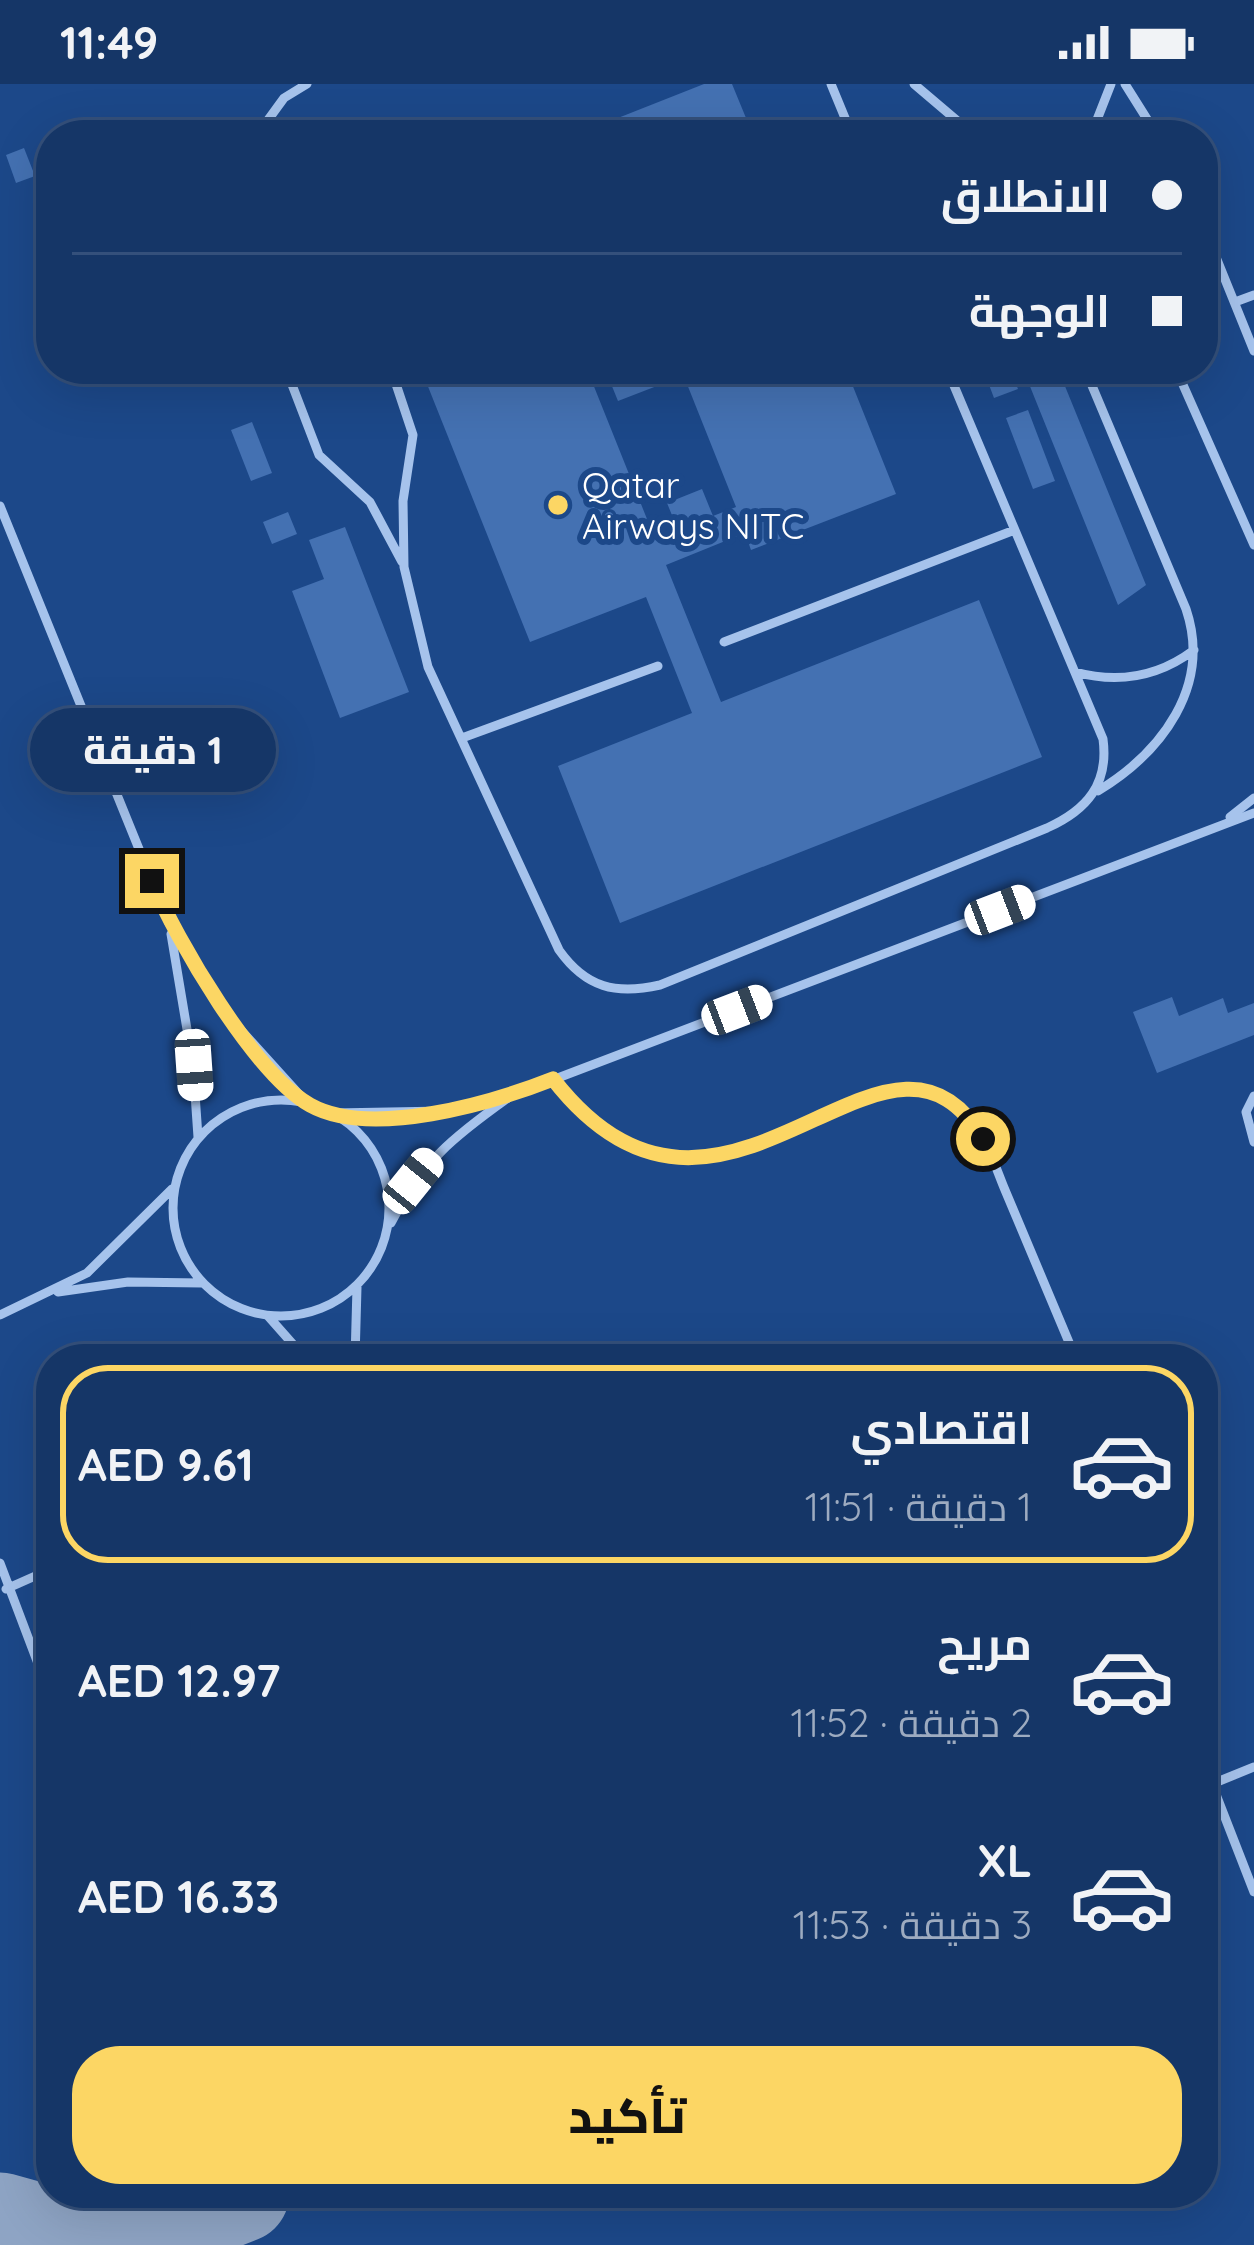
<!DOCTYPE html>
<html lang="ar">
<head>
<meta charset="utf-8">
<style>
	body { margin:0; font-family:Quicksand,Cairo,sans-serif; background:#224170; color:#f1f3f6; direction:rtl; height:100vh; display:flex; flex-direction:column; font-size:45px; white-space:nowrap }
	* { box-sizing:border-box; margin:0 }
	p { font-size:39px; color:#9dabc0 }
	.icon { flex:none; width:66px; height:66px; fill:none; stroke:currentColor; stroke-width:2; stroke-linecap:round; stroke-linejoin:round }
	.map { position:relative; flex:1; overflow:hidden; direction:ltr }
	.details { position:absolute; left:36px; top:1260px; width:1182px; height:864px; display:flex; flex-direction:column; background:#153667; border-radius:48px; box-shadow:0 12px 48px #0002,0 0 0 3px #34507b; direction:rtl }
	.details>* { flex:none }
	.guide { position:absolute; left:36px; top:36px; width:1182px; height:264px; border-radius:48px; box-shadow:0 12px 48px #0002,0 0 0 3px #34507b; direction:rtl; display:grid; align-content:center; height:264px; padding:0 36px; background:#153667 }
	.end { position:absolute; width:54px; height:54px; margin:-27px; border:15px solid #fcd664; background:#111; box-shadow:0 0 0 6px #111 }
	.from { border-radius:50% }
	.bubble { position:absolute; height:84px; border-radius:42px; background:#153667; box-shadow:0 12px 48px #0002,0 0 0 3px #34507b; font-size:39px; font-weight:800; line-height:84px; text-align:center; direction:rtl }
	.car { position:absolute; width:36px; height:72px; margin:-36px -18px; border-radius:15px; box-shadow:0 0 9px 3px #0007; background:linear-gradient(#fff 24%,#345 0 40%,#fff 0 76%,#345 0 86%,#fff 0) }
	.guide b { display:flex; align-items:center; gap:42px; height:114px; font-size:45px }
	.guide b+b { border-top:3px solid #34507b }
	.guide i { width:30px; height:30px; background:#f1f3f6 }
	ul { padding:21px 0 0; list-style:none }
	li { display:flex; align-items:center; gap:36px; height:198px; margin:0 24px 18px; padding:0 12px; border:6px solid transparent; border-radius:48px }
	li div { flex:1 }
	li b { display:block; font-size:45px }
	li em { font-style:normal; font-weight:800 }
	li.current { border-color:#fcd664 }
	li>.icon { width:108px; height:108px; stroke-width:1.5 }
	.action { display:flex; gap:24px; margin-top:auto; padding:24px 36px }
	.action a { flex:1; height:138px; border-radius:48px; background:#fcd664; color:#111; font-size:48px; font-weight:800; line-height:138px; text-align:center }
	.status { display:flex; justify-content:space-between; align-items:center; height:84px; padding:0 60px; background:#153667; direction:ltr }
	.status svg { height:33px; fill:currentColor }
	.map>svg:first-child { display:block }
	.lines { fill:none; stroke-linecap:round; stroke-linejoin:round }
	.taxiway { stroke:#8ea4c4; stroke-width:99 }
	.building { fill:#4471b2 }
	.lane { stroke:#a6c3ec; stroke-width:9 }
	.route { stroke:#fcd664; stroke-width:15 }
	.poi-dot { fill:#fcd664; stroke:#1c4889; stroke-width:4.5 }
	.labels { text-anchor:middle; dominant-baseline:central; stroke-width:12; stroke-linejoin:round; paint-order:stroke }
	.poi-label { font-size:36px; fill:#fff; stroke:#1c4889; text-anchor:start }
</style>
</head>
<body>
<div class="status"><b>11:49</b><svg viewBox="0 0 49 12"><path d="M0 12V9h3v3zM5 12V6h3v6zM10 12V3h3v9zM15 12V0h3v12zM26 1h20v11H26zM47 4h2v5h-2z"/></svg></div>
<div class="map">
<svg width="1254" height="2161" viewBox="0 0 1254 2161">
	<rect width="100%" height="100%" fill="#1c4889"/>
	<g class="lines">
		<path class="taxiway" d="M0 2138 54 2153 152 2144
			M110 2161 240 2109"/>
	</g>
	<path class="building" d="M704 0H732L753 51H587L585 47Z
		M24 64 35 92 16 99 6 71Z
		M421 285H587L655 455 678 446 667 419 702 405 713 432 736 423 681 285H846L896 410 751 466 745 449 666 481 721 618 979 516 1042 673 620 839 558 682 692 629 646 513 530 558Z
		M605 285H671L675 295 618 317Z
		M983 285H1010L1018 305 994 314Z
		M1023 285H1058L1146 501 1118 521Z
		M1028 326 1055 397 1033 405 1006 334Z
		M252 338 272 389 251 397 231 346Z
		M288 428 297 450 272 460 263 438Z
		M345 443 409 608 340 634 292 507 324 495 309 456Z
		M1172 913 1179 932 1223 914 1228 929 1254 919V951L1157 989 1133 928Z"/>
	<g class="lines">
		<path class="lane" d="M831 0 852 51
			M914 0 974 51
			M1125 0 1157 51
			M257 51 284 14 307 0
			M1091 51 1111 0
			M1203 141 1254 267
			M1235 218 1254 211
			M286 285 319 371 370 418 402 478
			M391 285 413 351 403 417 404 483 428 583 559 866C586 904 616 911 660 901L1047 744C1087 726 1109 700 1103 655L947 285
			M1085 285 1186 525C1212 602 1162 668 1098 707
			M1176 285 1254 461
			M0 422 169 839 231 935 307 1019
			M724 558 1012 447
			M1075 588C1119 600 1158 593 1194 566
			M462 654 658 582
			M1230 733 1254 714
			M171 850 193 981 198 1053
			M552 995C713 1201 873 921 969 1032 986 1052 995 1082 1005 1106 1029 1162 1052 1219 1076 1275
			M1254 1012 1246 1028 1254 1058
			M173 1124a108 108 0 1 1 216 0a108 108 0 1 1-216 0Z
			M334 1029 444 1027 513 1011 1254 729
			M391 1139C423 1077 452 1054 508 1014
			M58 1208 128 1198 202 1199
			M0 1231 87 1189 172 1105
			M268 1232 306 1275
			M355 1275 357 1203
			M0 1479 51 1614
			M6 1505 51 1485
			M1203 1677 1254 1808
			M1212 1700 1254 1683"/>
	</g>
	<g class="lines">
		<path class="route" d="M152 797C176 856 255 990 310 1021 371 1055 492 1019 553 995 723 1214 885 888 983 1055"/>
	</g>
	<circle class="poi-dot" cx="558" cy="421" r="12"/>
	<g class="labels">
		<g class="poi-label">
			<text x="582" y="400">Qatar<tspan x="582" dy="41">Airways NITC</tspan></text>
		</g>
	</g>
</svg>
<i class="end from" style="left:983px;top:1055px"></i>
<i class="end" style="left:152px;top:797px"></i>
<div class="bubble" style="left:30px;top:624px;width:246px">1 دقيقة</div>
<i class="car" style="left:1000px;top:826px;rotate:69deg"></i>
<i class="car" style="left:737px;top:926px;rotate:69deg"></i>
<i class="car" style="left:194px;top:981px;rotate:176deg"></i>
<i class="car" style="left:413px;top:1097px;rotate:39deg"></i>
<div class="guide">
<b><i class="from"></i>الانطلاق</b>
<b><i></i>الوجهة</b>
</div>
<section class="details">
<ul>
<li class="current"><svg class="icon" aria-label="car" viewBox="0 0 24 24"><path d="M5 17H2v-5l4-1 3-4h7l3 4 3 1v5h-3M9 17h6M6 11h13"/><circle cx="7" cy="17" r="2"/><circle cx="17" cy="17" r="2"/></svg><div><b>اقتصادي</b><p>1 دقيقة · 11:51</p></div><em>AED 9.61</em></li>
<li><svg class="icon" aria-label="car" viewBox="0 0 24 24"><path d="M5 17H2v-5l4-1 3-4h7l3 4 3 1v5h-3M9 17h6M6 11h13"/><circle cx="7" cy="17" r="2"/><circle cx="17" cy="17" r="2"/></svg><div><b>مريح</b><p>2 دقيقة · 11:52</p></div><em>AED 12.97</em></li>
<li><svg class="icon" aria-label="car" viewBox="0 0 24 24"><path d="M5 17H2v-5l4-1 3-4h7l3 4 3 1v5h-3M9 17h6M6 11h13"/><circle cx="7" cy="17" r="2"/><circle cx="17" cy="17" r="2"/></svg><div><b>XL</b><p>3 دقيقة · 11:53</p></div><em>AED 16.33</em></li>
</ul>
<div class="action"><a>تأكيد</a></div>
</section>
</div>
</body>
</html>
